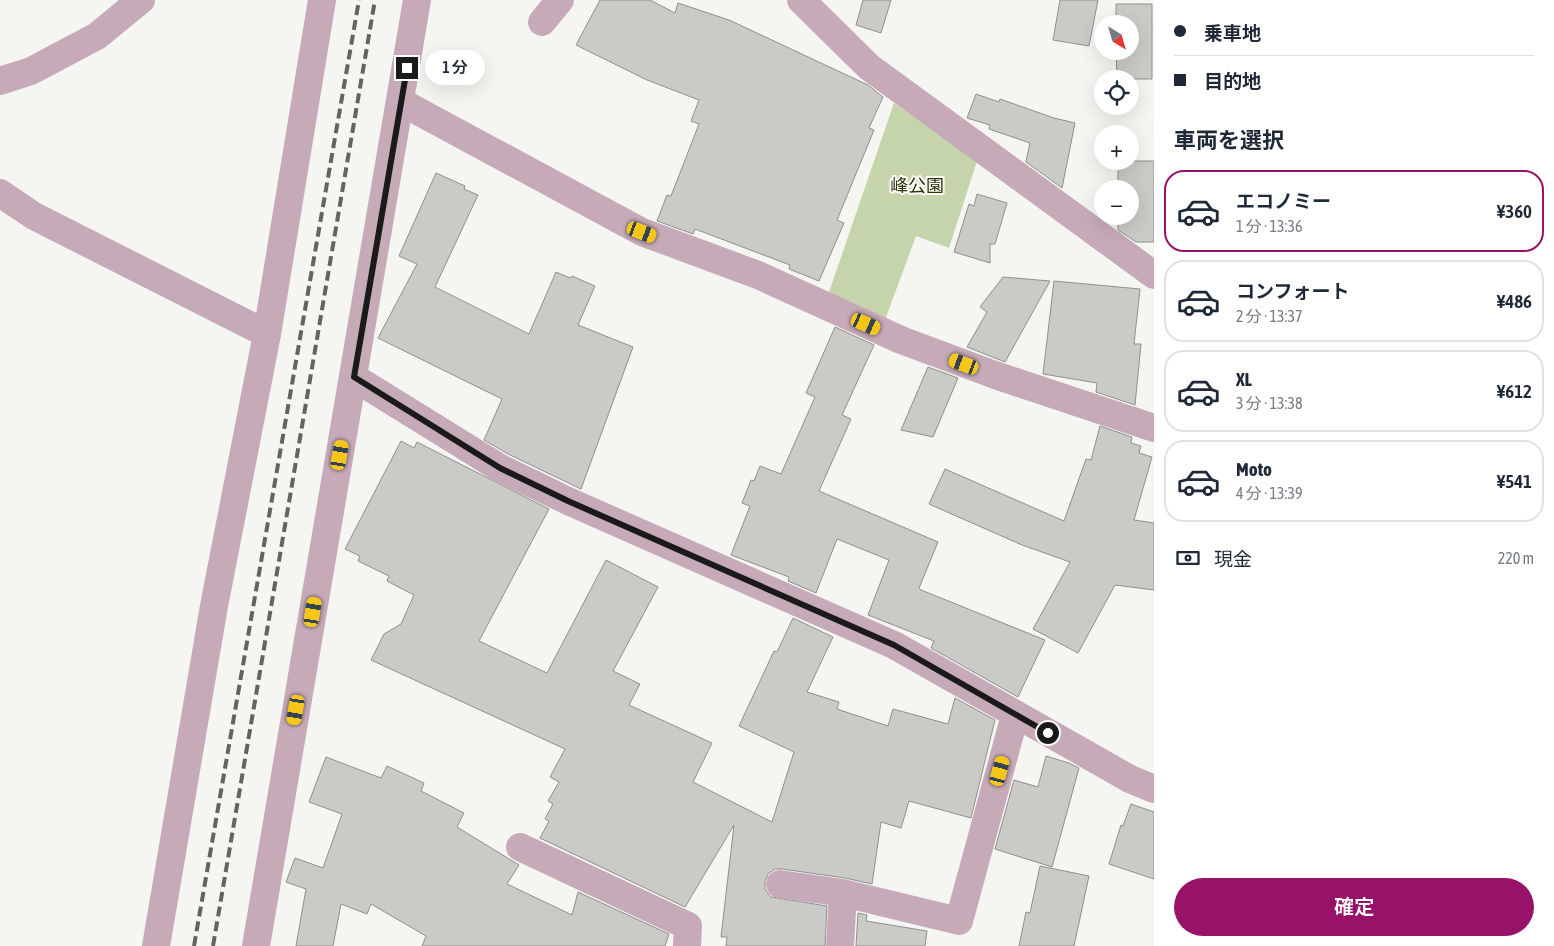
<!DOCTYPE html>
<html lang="ja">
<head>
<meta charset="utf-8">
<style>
	body { margin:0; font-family:"Asap Condensed","Noto Sans JP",sans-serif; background:#f2f2f3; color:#1f2937; height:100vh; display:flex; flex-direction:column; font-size:19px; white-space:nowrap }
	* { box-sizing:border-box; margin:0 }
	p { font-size:16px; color:#747a83 }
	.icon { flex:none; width:28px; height:28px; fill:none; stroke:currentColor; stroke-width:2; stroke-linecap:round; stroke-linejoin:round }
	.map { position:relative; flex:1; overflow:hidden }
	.panel { display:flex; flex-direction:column; background:#fff; width:400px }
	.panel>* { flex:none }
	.guide { display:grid; align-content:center; height:110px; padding:0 20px; background:#fff }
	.needle { width:32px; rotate:143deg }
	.controls { position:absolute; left:1094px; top:15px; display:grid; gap:10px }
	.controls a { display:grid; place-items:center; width:45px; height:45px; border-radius:50%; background:#fff; box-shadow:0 5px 20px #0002; font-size:25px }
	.end { position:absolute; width:22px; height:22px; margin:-11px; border:6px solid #1a1a19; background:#fff; box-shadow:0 0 0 2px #fff }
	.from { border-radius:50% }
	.bubble { position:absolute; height:35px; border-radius:18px; background:#fff; box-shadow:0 5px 20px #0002; font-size:16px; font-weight:600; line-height:35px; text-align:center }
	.car { position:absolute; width:15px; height:30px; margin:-15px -8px; border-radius:6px; box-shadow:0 0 4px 1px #0007; background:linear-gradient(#f5c518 24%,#345 0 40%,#f5c518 0 76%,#345 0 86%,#f5c518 0) }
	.guide b { display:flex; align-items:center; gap:18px; height:48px; font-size:19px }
	.guide b+b { border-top:1px solid #e0e1e3 }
	.guide i { width:12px; height:12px; background:#1f2937 }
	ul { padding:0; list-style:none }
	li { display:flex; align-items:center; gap:15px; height:82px; margin:0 10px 8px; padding:0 10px; border:2px solid #e0e1e3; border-radius:20px }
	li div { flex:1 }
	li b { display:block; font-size:19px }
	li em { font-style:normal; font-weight:600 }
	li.on { border-color:#971268 }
	li>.icon { width:45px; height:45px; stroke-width:1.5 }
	h2 { padding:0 20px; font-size:22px; line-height:60px }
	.pay { display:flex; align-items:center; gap:12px; height:55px; padding:0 20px; font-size:19px }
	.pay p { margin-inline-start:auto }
	.primary-button { display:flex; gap:10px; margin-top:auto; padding:10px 20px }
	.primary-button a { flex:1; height:58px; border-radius:30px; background:#971268; color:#fff; font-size:20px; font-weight:600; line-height:58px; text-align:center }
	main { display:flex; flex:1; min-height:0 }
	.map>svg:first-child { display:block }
	.green { fill:#c6d4ab }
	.building { fill:#cacbc7; stroke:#8e908c }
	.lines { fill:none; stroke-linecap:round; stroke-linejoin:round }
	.street { stroke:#c7aab8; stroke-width:28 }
	.rail { stroke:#636361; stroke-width:4; stroke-dasharray:10 5; stroke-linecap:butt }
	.route { stroke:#1a1a19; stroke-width:6 }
	.labels { text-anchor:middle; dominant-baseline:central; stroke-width:4; stroke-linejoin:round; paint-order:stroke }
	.park-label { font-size:18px; fill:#293405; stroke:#fff }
</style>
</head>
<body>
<main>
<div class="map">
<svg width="1154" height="946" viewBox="0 0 1154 946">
	<rect width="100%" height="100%" fill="#f5f6f2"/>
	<path class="green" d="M894 103 977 161 949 248 916 236 885 320 829 292Z"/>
	<path class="building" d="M600 0H650L675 13 678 3 729 20 868 85 883 97 869 128 874 130 837 220 844 223 819 281 789 269 790 265 695 229 693 234 657 221 667 195 671 196 699 124 691 121 699 100 647 80 576 45Z
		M863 0H891L881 33 856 25Z
		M1060 0H1098L1089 46 1053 40Z
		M1116 4H1152V79H1117L1116 51H1130V24H1116Z
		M976 94 999 102 1000 99 1054 118 1075 123 1062 188 1026 162 1030 143 989 129 990 125 967 118Z
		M1118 161H1154V242H1136L1118 230V216H1130V189H1118Z
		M436 173 465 186 464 189 478 195 435 287 529 334 556 272 570 278 572 276 595 286 578 325 633 347 581 489 508 454 484 440 502 399 378 338 417 264 399 256Z
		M977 194 1007 203 995 244H990V263L954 252 969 204 974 206Z
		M1003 277 1050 281 1005 362 967 347 987 312 980 307Z
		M1054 281 1140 289 1134 344H1141L1135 405 1096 392 1097 383 1043 374Z
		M835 327 874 345 842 415 851 419 819 491 938 542 919 588 921 590 1045 640 1018 697 931 648 934 641 868 615 889 560 837 539 816 593 788 581 789 577 731 555 750 506 742 503 751 480 754 481 760 466 781 474 815 397 806 393Z
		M928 367 958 378 933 437 901 430Z
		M1100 426 1132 437 1131 443 1141 446 1139 453 1152 457 1134 520 1154 523V590L1115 585 1078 653 1033 629 1070 562 1022 545 929 504 945 469 1064 521 1086 459 1091 460Z
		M401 441 414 448 417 442 549 509 479 641 547 673 606 560 658 587 613 671 640 684 629 705 712 743 693 782 772 822 794 752 739 726 774 651 777 652 793 618 833 637 807 692 839 702 837 709 888 726 893 709 948 724 955 698 995 720 971 818 909 801 901 828 881 822 872 884 845 878 782 869H775L768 874 765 881V889L771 897 827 906 825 946H726L727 937H721L734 825 685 907 540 838 549 821 545 819 553 804 548 801 559 782 550 777 565 749 371 660 384 634 401 624 414 595 387 581 389 576 358 561 360 556 345 549Z
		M1046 756 1069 763 1079 768 1052 867 995 849 1014 780 1038 787Z
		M326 757 381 778 387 766 424 783 421 791 464 813 457 827 519 865 507 884 572 915 578 892 669 934 665 946H422L426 936 371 904 367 914 341 904 333 946H296L306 889 286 882 295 858 323 868 342 814 309 802Z
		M1131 804 1154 812V879L1109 864 1121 825 1123 826Z
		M1040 866 1089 876 1074 946H1019L1026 912 1030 913Z
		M858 913 867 915 866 921 927 931 925 946H856Z"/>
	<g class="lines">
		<path class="street" d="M801 0 869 67 1154 275
			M542 22 560 0
			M0 81 31 71 97 36 141 0
			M401 102 642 232 758 275 901 340 995 375 1154 428
			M0 193 34 216 267 334
			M353 377 500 468 568 501 894 645 1130 779 1154 789
			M520 847 688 926 687 946
			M780 884 843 893
			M156 946 214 606 267 334 322 0
			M256 946 417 0
			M840 946 843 893 959 921 1015 715"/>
		<path class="rail" d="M194 946 359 0
			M213 946 375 0"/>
	</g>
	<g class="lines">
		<path class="route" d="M407 68 354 377 500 468 568 501 894 645 1048 733"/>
	</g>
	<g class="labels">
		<g class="park-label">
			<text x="917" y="185">峰公園</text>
		</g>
	</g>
</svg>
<div class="controls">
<a><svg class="needle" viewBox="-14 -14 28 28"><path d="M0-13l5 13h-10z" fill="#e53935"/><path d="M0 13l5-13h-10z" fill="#747a83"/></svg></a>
<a><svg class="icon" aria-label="locate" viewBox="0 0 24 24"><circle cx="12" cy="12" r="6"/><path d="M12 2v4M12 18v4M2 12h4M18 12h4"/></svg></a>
<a>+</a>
<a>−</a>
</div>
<i class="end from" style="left:1048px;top:733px"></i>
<i class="end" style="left:407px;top:68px"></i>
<div class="bubble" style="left:425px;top:50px;width:60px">1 分</div>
<i class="car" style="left:642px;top:232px;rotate:111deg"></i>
<i class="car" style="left:866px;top:324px;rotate:114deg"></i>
<i class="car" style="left:964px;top:364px;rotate:291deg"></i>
<i class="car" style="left:340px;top:455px;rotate:10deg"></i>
<i class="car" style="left:313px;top:612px;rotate:10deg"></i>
<i class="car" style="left:296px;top:710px;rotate:190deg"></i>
<i class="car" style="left:1000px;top:771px;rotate:15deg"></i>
</div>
<section class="panel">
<div class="guide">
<b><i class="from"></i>乗車地</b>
<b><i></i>目的地</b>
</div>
<h2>車両を選択</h2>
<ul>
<li class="on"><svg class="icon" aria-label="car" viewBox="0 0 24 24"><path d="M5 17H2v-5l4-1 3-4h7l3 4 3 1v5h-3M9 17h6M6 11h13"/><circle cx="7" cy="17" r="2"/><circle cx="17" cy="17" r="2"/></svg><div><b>エコノミー</b><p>1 分 · 13:36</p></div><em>¥360</em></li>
<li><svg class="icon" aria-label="car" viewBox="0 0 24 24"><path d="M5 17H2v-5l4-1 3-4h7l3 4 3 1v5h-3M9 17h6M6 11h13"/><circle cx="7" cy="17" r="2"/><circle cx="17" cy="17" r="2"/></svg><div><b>コンフォート</b><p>2 分 · 13:37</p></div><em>¥486</em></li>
<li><svg class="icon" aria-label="car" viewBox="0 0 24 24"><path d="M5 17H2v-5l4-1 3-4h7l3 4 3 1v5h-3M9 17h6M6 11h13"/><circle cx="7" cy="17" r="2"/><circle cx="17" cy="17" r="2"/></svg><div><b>XL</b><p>3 分 · 13:38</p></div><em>¥612</em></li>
<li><svg class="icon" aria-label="car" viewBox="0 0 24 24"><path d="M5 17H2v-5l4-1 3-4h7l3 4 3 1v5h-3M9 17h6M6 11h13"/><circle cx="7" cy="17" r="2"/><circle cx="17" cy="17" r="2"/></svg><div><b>Moto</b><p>4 分 · 13:39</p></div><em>¥541</em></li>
</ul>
<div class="pay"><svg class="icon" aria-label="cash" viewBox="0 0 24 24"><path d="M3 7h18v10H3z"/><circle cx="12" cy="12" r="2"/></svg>現金<p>220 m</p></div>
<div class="primary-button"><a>確定</a></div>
</section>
</main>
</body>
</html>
